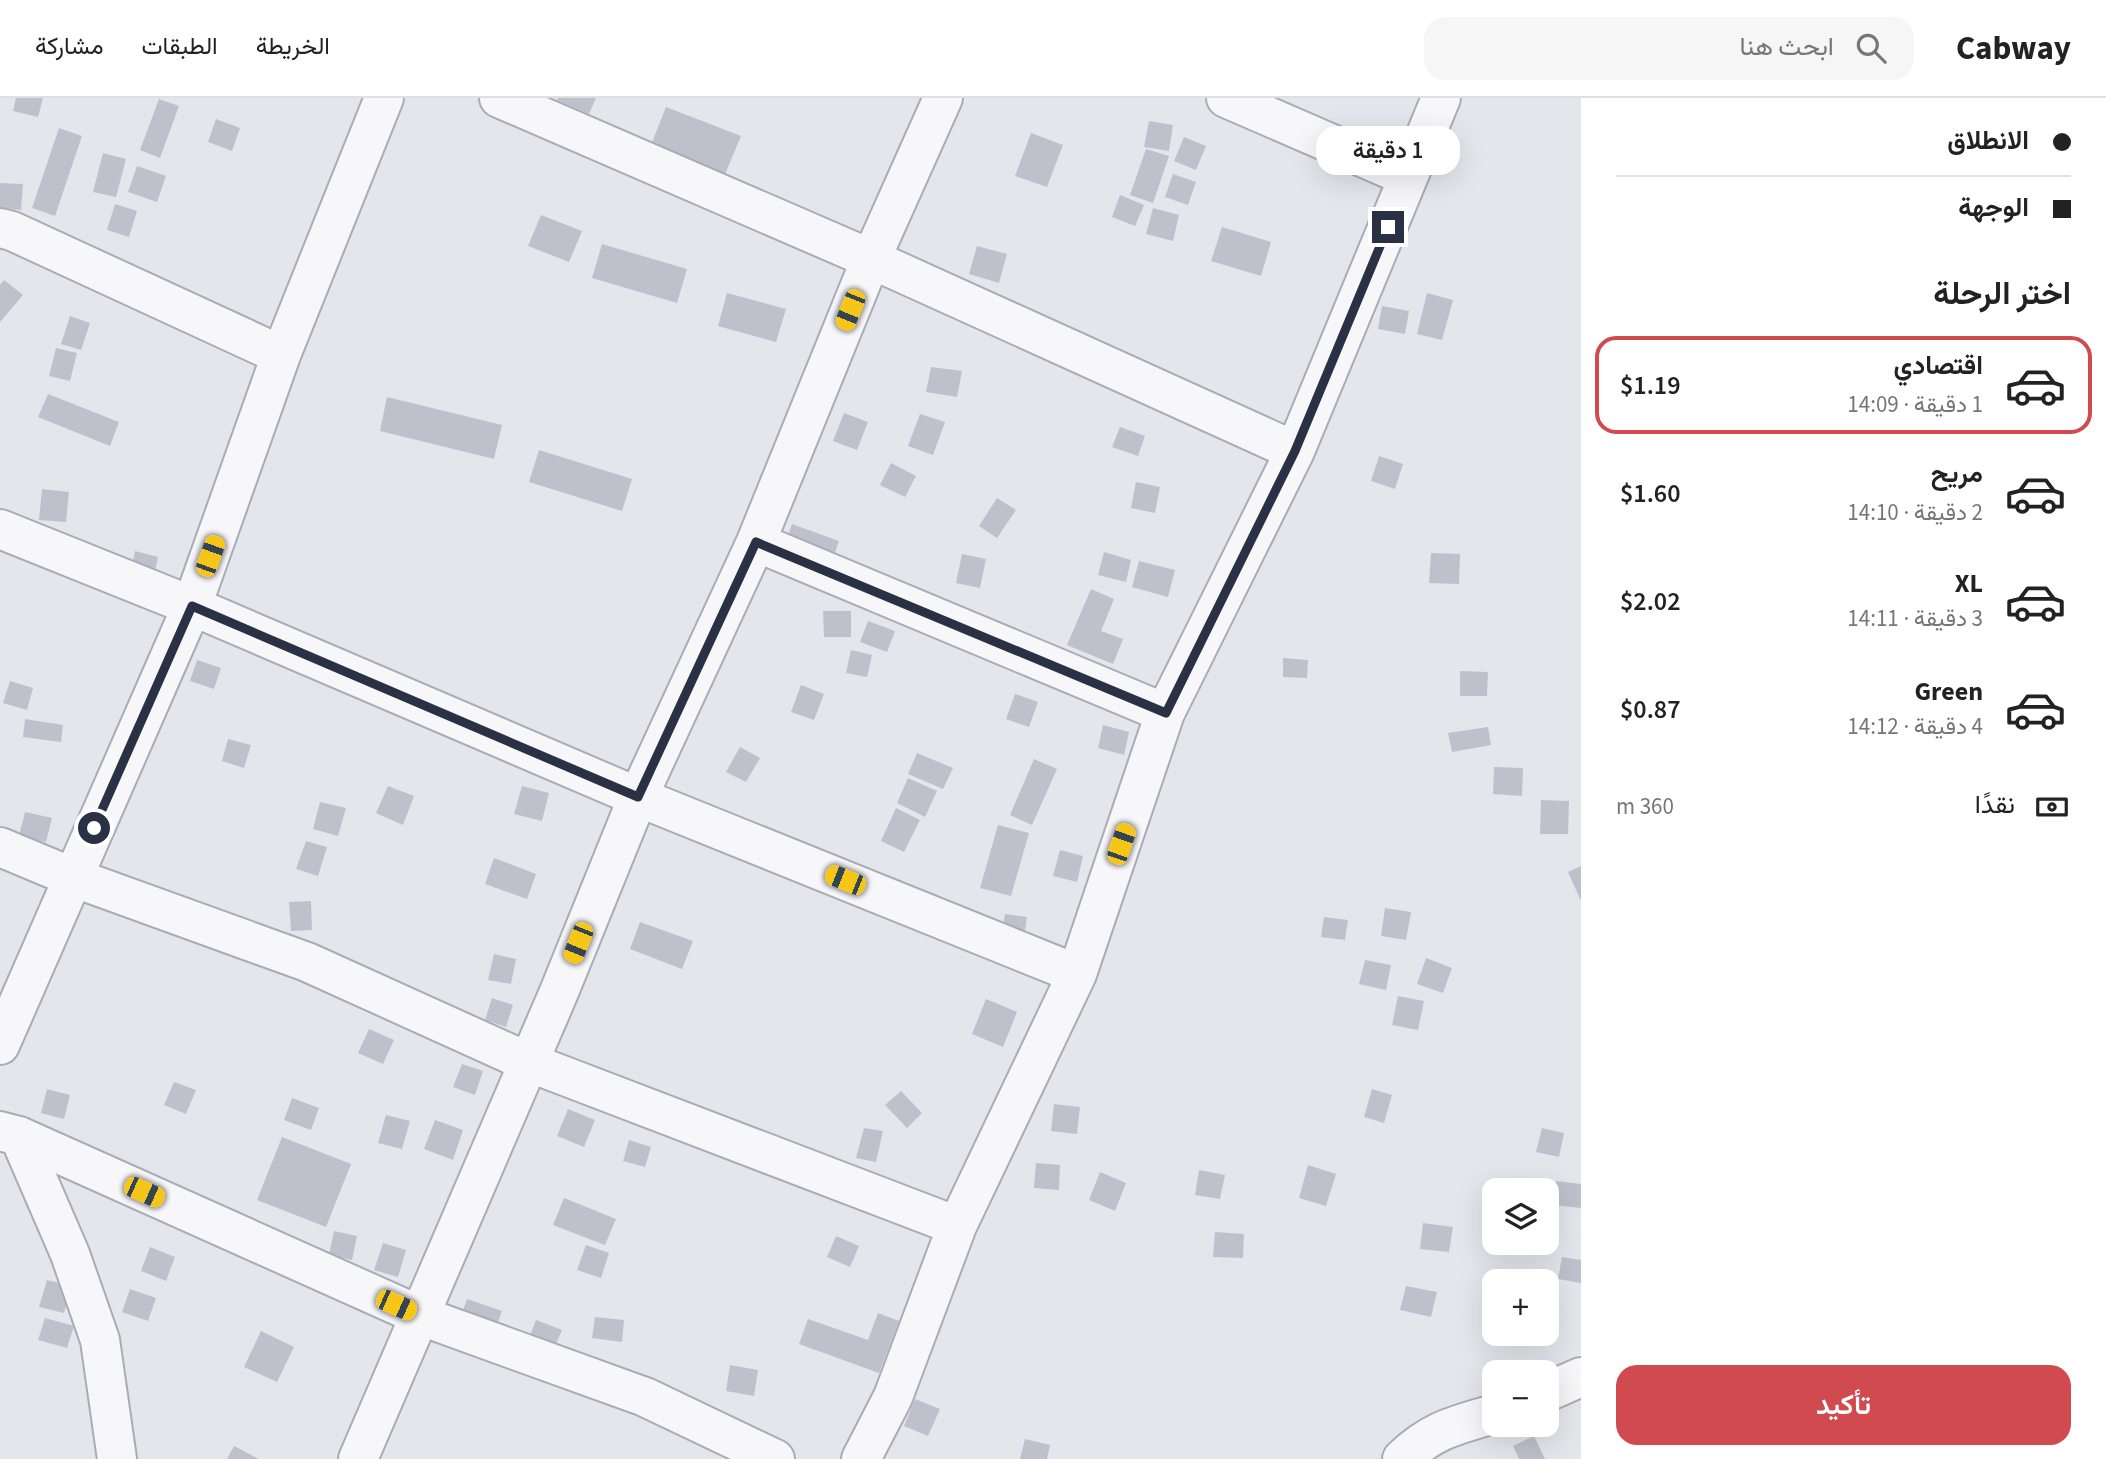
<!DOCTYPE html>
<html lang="ar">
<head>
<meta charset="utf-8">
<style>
	body { margin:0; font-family:"Source Sans 3",Vazirmatn,sans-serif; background:#f6f6f6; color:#222; direction:rtl; height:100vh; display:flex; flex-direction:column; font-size:26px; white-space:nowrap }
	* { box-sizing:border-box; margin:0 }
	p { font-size:23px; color:#767676 }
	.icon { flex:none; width:38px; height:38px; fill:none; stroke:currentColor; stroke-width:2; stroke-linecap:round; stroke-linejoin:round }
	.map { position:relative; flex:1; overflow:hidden; direction:ltr }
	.panel { display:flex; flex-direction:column; background:#fff; width:525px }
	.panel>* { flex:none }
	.top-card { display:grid; align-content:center; height:154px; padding:0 35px; background:#fff }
	.buttons { position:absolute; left:1482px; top:1080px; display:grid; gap:14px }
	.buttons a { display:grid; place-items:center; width:77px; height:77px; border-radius:14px; background:#fff; box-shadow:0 7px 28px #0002; font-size:35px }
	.end { position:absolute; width:32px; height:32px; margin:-16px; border:9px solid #2b3144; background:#fff; box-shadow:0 0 0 4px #fff }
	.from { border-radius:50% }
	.bubble { position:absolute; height:49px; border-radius:21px; background:#fff; box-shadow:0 7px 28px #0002; font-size:23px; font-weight:600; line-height:49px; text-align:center; direction:rtl }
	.car { position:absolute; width:21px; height:42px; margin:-21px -10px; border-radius:9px; box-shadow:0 0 5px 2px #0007; background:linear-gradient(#f5c518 24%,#345 0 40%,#f5c518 0 76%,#345 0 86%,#f5c518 0) }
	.top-card b { display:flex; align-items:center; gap:24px; height:66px; font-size:26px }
	.top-card b+b { border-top:2px solid #e0e0e0 }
	.top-card i { width:18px; height:18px; background:#222 }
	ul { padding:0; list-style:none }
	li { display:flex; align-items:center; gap:21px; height:98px; margin:0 14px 10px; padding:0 21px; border:4px solid transparent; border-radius:21px }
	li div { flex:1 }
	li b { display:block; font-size:26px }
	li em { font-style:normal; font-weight:600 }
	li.active { border-color:#d04a4f }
	li>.icon { width:63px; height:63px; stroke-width:1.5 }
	h2 { padding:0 35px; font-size:32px; line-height:84px }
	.pay { display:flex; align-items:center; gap:18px; height:77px; padding:0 35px; font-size:26px }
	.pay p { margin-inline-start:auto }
	.primary-button { display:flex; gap:14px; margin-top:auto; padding:14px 35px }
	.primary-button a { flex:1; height:80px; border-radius:21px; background:#d04a4f; color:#fff; font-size:28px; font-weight:600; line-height:80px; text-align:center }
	header { display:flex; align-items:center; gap:42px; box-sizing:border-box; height:98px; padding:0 35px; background:#fff; border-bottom:2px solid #e0e0e0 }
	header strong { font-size:33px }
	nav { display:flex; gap:38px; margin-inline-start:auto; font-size:24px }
	.search { width:490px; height:63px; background:#f6f6f6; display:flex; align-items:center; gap:18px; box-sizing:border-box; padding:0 24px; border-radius:21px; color:#767676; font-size:26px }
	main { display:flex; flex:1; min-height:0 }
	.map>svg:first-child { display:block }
	.building { fill:#bec1cc }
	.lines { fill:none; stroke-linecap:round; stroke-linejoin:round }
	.minor-casing { stroke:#a9acb6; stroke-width:42 }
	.minor { stroke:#f7f7fa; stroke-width:38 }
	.route { stroke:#2b3144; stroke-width:9 }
</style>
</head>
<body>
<header>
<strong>Cabway</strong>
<div class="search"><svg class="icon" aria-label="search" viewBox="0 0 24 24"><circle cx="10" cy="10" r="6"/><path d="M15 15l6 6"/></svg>ابحث هنا</div>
<nav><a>الخريطة</a><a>الطبقات</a><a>مشاركة</a></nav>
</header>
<main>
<section class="panel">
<div class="top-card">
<b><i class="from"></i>الانطلاق</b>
<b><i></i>الوجهة</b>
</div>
<h2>اختر الرحلة</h2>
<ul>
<li class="active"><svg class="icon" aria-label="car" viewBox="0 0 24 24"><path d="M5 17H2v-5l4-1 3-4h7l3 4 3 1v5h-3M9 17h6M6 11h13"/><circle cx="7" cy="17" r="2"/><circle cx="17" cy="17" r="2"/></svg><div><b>اقتصادي</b><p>1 دقيقة · 14:09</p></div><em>$1.19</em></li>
<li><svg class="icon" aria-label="car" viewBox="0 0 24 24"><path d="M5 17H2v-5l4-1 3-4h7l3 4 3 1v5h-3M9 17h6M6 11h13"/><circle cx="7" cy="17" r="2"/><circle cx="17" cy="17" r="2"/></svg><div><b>مريح</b><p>2 دقيقة · 14:10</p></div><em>$1.60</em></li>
<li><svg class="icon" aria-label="car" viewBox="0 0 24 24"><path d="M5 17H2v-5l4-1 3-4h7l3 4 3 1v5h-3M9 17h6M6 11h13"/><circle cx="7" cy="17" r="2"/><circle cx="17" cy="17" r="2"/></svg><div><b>XL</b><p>3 دقيقة · 14:11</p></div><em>$2.02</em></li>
<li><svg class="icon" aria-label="car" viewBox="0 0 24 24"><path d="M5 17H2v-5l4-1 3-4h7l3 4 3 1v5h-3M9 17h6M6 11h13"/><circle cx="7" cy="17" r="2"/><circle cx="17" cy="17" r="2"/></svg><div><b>Green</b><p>4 دقيقة · 14:12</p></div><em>$0.87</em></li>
</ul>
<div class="pay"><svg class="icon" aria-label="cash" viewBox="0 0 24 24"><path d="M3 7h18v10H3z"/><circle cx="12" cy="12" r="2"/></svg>نقدًا<p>360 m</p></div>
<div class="primary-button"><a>تأكيد</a></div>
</section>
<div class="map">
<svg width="1581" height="1361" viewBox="0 0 1581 1361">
	<rect width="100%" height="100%" fill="#e4e6ec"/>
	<path class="building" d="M16 0H43L38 19 13 13Z
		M558 0H596L589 16 557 2Z
		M159 1 179 8 160 60 140 52Z
		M666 9 741 38 721 86 647 57Z
		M216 21 240 30 232 53 208 44Z
		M1149 23 1173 27 1169 53 1144 49Z
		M59 30 82 38 55 118 32 110Z
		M1031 35 1063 47 1047 89 1015 78Z
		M1184 39 1206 48 1196 72 1174 63Z
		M1146 51 1169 58 1153 105 1130 97Z
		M103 55 126 61 116 99 93 94Z
		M137 68 166 78 157 104 128 94Z
		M1173 76 1196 84 1188 107 1165 99Z
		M0 85 23 86 21 112 0 111Z
		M1120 97 1144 107 1135 128 1112 119Z
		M115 106 137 113 129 139 107 132Z
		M1153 110 1179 117 1173 143 1146 136Z
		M541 117 582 133 569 164 528 148Z
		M1222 129 1271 144 1261 178 1211 163Z
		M602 146 687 171 677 205 592 180Z
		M977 148 1007 156 999 185 969 176Z
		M4 182 23 197 0 224V187Z
		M727 195 786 211 776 244 718 228Z
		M1427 195 1453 202 1442 242 1417 236Z
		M1382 208 1409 213 1405 236 1378 231Z
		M70 218 90 225 81 252 61 246Z
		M56 250 77 255 70 283 49 278Z
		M931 269 962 273 957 299 926 294Z
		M48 296 119 324 110 348 38 319Z
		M387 299 502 327 494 361 380 333Z
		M844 315 868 324 857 352 833 343Z
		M920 316 945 324 933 357 908 348Z
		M1120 329 1145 338 1138 358 1112 349Z
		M539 352 632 381 622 413 529 384Z
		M1379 358 1403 366 1395 391 1371 383Z
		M891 365 916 378 905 399 880 387Z
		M1136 384 1160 389 1155 415 1131 410Z
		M42 391 69 394 66 424 39 422Z
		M997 400 1016 412 997 440 979 428Z
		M792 426 839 443 831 466 784 449Z
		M135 453 158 459 153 484 130 478Z
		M1104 454 1131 462 1126 484 1098 477Z
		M1431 455 1460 456 1459 486 1429 485Z
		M962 456 986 461 980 490 956 485Z
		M1139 463 1175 472 1168 499 1132 489Z
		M1091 491 1114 501 1101 533 1123 541 1113 566 1067 547Z
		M823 513H851V539H824Z
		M868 523 895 533 887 554 860 544Z
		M851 552 872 557 867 579 846 575Z
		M1283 560 1308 562 1307 580 1283 579Z
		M197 562 221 570 214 591 190 583Z
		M1460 573 1488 574 1487 598H1460Z
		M10 583 33 590 27 612 3 605Z
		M801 587 824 596 814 622 791 614Z
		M1015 596 1038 604 1029 629 1006 621Z
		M25 621 63 627 61 644 23 639Z
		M1103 627 1129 634 1124 657 1098 650Z
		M1488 629 1491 647 1452 654 1448 635Z
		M228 641 251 647 244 670 222 663Z
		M740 649 760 660 746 684 726 674Z
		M917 655 953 670 943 691 908 676Z
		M1034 661 1057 671 1032 727 1010 717Z
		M1494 669 1523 670 1522 698 1493 696Z
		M908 680 937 693 925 719 897 705Z
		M388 688 414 698 403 727 376 715Z
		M522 688 549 695 542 723 514 716Z
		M1541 702 1569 703 1568 736H1540Z
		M320 704 346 710 338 738 313 731Z
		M896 710 920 722 904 754 881 743Z
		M25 714 52 720 46 744 19 738Z
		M998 727 1029 735 1011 798 980 790Z
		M306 743 327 749 318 778 296 771Z
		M1060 752 1083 758 1077 784 1053 778Z
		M494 760 536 776 527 801 485 786Z
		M1581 768V803L1568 774Z
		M311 803 312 832 291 833 289 804Z
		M1385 810 1411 814 1406 842 1381 838Z
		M1005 816 1027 819 1023 844 1001 840Z
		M1324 819 1348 822 1345 842 1321 839Z
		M640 824 693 843 682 871 630 851Z
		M494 856 516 861 511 886 488 882Z
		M1426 860 1452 870 1443 895 1417 886Z
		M1365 862 1391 867 1386 892 1359 886Z
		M1398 898 1424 903 1418 932 1392 927Z
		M492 900 513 907 506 929 485 922Z
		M986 901 1017 914 1003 949 972 936Z
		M369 931 394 942 383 966 358 955Z
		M462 966 483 973 475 997 453 989Z
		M174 984 196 992 186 1016 164 1007Z
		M47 991 70 997 64 1021 41 1015Z
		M1372 991 1392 997 1384 1025 1364 1019Z
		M901 993 922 1015 907 1030 885 1007Z
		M292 1000 319 1010 311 1032 284 1022Z
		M1054 1006 1080 1009 1077 1036 1051 1033Z
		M568 1011 595 1022 584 1049 557 1038Z
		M386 1017 410 1023 402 1051 378 1045Z
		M435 1022 463 1032 453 1062 424 1051Z
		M864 1030 883 1033 876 1064 856 1060Z
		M1542 1030 1564 1035 1559 1059 1536 1054Z
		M282 1039 351 1066 326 1129 257 1102Z
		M629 1042 651 1049 645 1069 623 1063Z
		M1036 1065 1060 1067 1059 1092 1034 1090Z
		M1308 1067 1336 1076 1326 1108 1299 1100Z
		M1199 1072 1225 1077 1220 1101 1195 1097Z
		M1100 1074 1126 1085 1115 1113 1089 1102Z
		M1556 1083 1581 1086V1110L1553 1107Z
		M564 1100 616 1121 605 1147 553 1127Z
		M1423 1125 1453 1129 1449 1154 1420 1151Z
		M334 1133 357 1138 352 1162 329 1157Z
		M1215 1134 1244 1136 1243 1160 1213 1159Z
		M836 1138 859 1148 850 1169 827 1159Z
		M383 1145 406 1152 398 1179 374 1172Z
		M586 1147 609 1155 601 1180 577 1172Z
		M150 1149 175 1159 166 1183 141 1173Z
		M1562 1159 1581 1162V1185L1558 1181Z
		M47 1182 71 1188 64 1215 39 1209Z
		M1406 1188 1437 1194 1431 1219 1400 1212Z
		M130 1191 156 1200 148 1223 122 1214Z
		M467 1201 502 1213 494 1235 459 1224Z
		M878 1215 899 1223 879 1275 799 1246 808 1221 868 1242Z
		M595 1219 624 1222 622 1244 592 1240Z
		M45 1220 74 1228 67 1250 38 1242Z
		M536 1222 562 1232 551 1258 526 1248Z
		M261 1233 294 1249 277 1284 244 1269Z
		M730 1267 758 1272 754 1298 726 1293Z
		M915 1301 940 1311 928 1338 904 1328Z
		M1534 1338 1545 1361H1519L1513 1348Z
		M1025 1341 1050 1347 1047 1361H1020Z
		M234 1348 259 1361H227Z"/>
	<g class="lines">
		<g class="minor-casing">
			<path id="minor" d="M499 0 871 161 1295 353
				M1226 0 1408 79
				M0 130 12 133 281 257
				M0 431 192 508 638 699 1077 876
				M756 444 1165 615
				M0 749 72 779 307 864 528 964 957 1128
				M0 947 192 508 281 257 384 0
				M0 1033 19 1038 421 1218 645 1299 775 1361
				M19 1038 70 1156 100 1242 117 1361
				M1547 1294 1581 1279
				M358 1361 559 894 638 699 756 444 871 161 943 0
				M861 1361 893 1299 957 1128 1077 876 1165 615 1295 353 1441 0
				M1402 1361C1432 1332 1456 1327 1494 1316"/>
		</g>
		<use href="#minor" class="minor"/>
	</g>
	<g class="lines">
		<path class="route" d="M94 730 192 508 638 699 756 444 1166 615 1295 353 1388 129"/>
	</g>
</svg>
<div class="buttons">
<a><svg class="icon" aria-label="layers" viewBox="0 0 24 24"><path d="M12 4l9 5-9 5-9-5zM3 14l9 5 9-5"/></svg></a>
<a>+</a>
<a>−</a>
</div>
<i class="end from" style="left:94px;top:730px"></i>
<i class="end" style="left:1388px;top:129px"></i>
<div class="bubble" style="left:1316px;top:28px;width:144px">1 دقيقة</div>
<i class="car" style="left:850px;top:212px;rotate:202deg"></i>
<i class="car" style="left:210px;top:458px;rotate:20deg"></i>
<i class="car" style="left:1121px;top:746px;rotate:19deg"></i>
<i class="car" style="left:845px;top:782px;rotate:292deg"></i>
<i class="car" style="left:578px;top:845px;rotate:202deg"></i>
<i class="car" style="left:144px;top:1094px;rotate:114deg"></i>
<i class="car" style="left:396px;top:1207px;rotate:114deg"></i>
</div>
</main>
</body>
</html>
